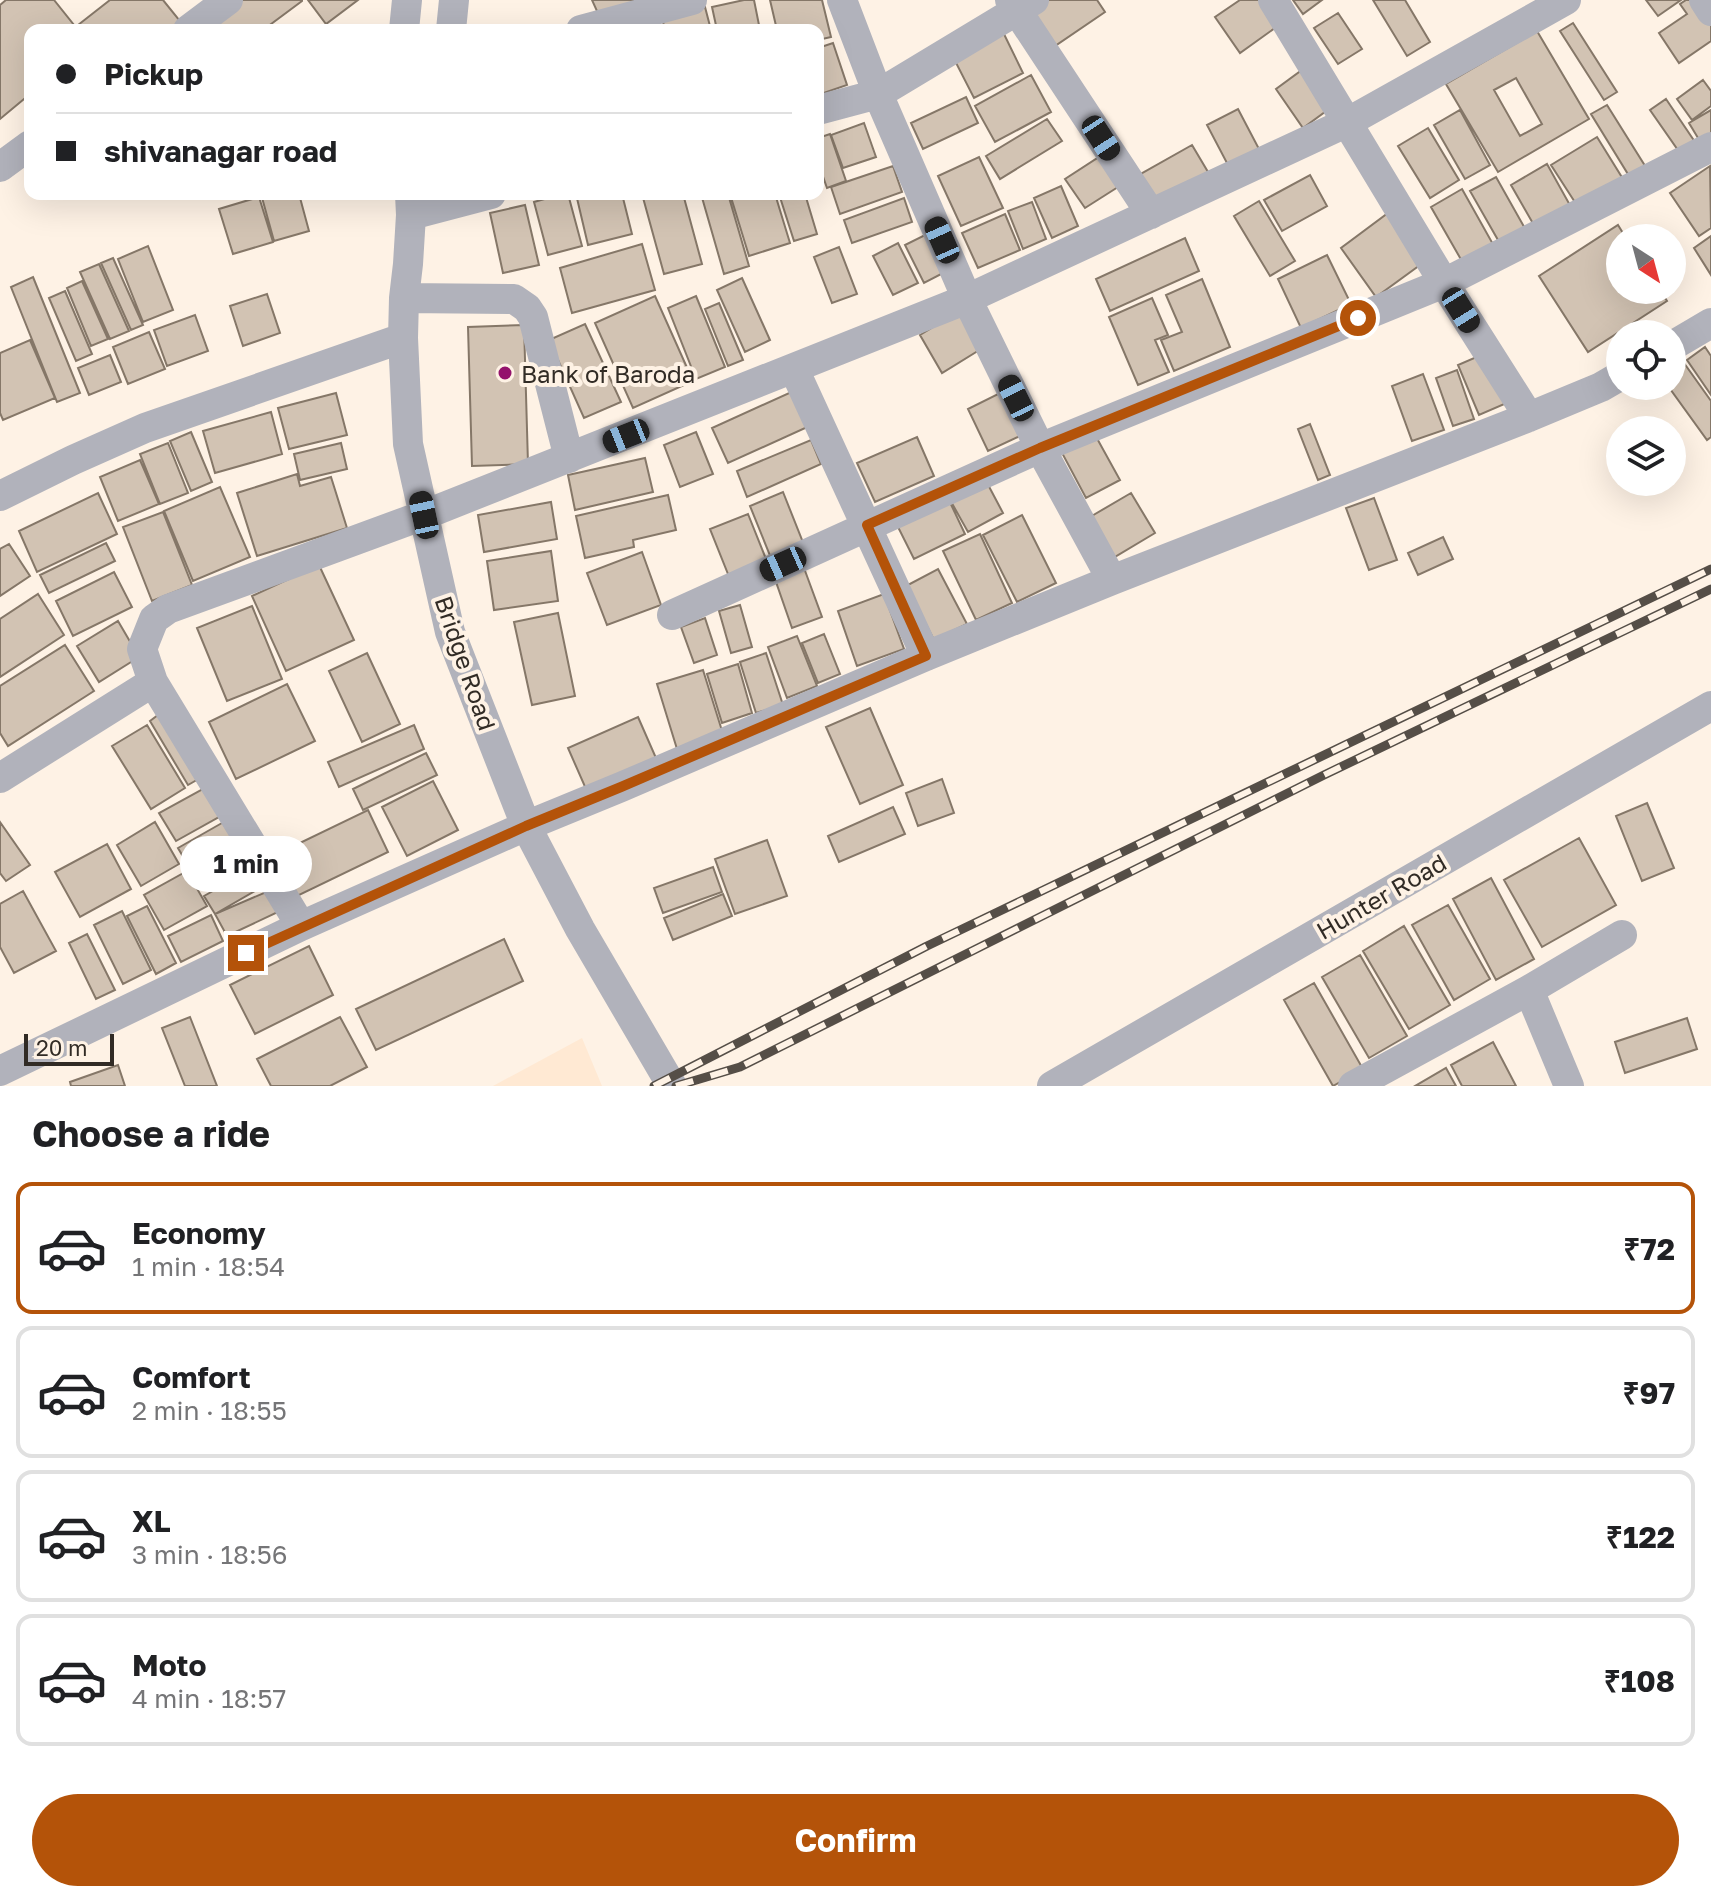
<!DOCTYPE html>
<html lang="en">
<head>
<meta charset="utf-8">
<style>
	body { margin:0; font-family:"Golos Text",sans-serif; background:#f2f2f2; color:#202124; height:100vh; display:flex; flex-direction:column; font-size:30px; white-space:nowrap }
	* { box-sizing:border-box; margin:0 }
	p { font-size:26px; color:#757577 }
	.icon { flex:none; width:44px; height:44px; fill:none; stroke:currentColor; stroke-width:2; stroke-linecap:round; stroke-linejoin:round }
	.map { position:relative; height:1086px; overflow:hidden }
	.panel { display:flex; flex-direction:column; background:#fff; flex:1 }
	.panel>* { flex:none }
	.top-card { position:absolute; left:24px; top:24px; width:800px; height:176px; border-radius:16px; box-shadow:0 8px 32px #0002; display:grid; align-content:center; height:176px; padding:0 32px; background:#fff }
	.needle { width:52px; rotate:144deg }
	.buttons { position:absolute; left:1606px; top:224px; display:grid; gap:16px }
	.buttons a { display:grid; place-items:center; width:80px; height:80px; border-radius:50%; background:#fff; box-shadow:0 8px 32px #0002; font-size:40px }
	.scale { position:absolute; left:24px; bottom:20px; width:90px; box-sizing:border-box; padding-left:8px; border:4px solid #312b25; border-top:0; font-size:22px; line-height:28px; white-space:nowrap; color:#312b25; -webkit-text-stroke:6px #fef2e5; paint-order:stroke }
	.end { position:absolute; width:36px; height:36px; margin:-18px; border:10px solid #b45309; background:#fff; box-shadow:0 0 0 4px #fff }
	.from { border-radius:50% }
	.bubble { position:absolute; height:56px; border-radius:28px; background:#fff; box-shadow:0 8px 32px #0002; font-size:26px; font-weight:700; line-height:56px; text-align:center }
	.car { position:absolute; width:24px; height:48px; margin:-24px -12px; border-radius:10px; box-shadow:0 0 6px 2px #0007; background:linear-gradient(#222 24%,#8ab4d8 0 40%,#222 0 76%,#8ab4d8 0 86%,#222 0) }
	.top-card b { display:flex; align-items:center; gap:28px; height:76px; font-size:30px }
	.top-card b+b { border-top:2px solid #e0e0e0 }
	.top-card i { width:20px; height:20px; background:#202124 }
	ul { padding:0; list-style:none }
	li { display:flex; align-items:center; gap:24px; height:132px; margin:0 16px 12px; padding:0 16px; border:4px solid #e0e0e0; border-radius:16px }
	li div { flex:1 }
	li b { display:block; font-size:30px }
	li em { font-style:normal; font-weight:700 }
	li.current { border-color:#b45309 }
	li>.icon { width:72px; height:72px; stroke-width:1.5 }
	h2 { padding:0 32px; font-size:36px; line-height:96px }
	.action { display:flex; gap:16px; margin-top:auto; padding:16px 32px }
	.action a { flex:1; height:92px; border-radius:48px; background:#b45309; color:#fff; font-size:32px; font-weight:700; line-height:92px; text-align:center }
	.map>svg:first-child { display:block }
	.built { fill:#ffe9d3 }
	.building { fill:#d2c3b3; stroke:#857768; stroke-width:2; fill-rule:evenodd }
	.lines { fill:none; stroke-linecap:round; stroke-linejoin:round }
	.minor { stroke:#b1b2bb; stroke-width:30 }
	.rail-casing { stroke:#554e47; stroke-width:9 }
	.rail { stroke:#fef2e5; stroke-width:6; stroke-dasharray:18; stroke-linecap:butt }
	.route { stroke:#b45309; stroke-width:10 }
	.poi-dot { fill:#94126c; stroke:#fef2e5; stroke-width:3 }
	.labels { text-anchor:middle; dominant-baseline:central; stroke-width:8; stroke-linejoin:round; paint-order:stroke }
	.poi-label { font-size:24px; fill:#312b25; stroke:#fef2e5; text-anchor:start }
	.street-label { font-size:24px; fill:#312b25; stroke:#fef2e5 }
</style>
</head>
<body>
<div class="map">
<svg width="1711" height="1086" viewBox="0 0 1711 1086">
	<rect width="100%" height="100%" fill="#fef2e5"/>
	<path class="built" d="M582 1038 602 1086H493Z"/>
	<path class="building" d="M6 0H54L78 30H30V94L0 119V5Z
		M110 0H163L180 21 169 30H83L78 25Z
		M242 0H302V1L263 30H209Z
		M308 0H358L326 24Z
		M592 0H645L601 20Z
		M744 0H754L760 30H717L712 7Z
		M770 0H822L831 37 818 40V30H777Z
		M1048 0H1097L1105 12 1052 48 1028 13Z
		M1240 0H1266L1282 23 1240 53 1215 17Z
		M1293 0H1322L1303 14Z
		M1373 0H1405L1430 42 1407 56Z
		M1646 0H1681L1658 16Z
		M1686 0H1694L1711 26V41L1679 63 1659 33 1687 14 1680 4Z
		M705 7 711 30H665L662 18Z
		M1338 13 1362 49 1338 64 1314 28Z
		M1573 23 1617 92 1604 100 1560 31Z
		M1002 30 1023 73 974 98 952 55Z
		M1537 31 1589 119 1498 172 1446 84ZM1516 78 1542 124 1520 136 1494 90Z
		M833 43 847 85 818 95V48Z
		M1306 67 1333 106 1303 128 1276 89Z
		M1031 75 1051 112 995 142 975 106Z
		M1703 80 1711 91V106L1692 120 1677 99Z
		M966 97 978 123 923 149 911 123Z
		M1666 99 1695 142 1680 153 1650 110Z
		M1607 105 1647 169 1631 179 1591 114Z
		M1238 109 1259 149 1228 165 1207 125Z
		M1460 110 1490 165 1465 179 1434 125Z
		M1711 110V137L1701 143 1689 123Z
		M1047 119 1062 141 1000 179 986 156Z
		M864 123 876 157 843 168 831 135Z
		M1428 128 1459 180 1430 198 1398 146Z
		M830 134 846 181 827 188 818 162V138Z
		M1597 137 1623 179 1578 207 1551 165Z
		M1192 145 1208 172 1155 203 1139 175Z
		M979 157 1003 208 961 226 938 176Z
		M1099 157 1118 187 1085 208 1065 179Z
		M1547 164 1571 207 1535 227 1511 185Z
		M893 166 902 192 840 214 831 187Z
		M1710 166 1711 228 1699 236 1670 193Z
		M1310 175 1327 206 1282 231 1264 200Z
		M1496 177 1527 232 1502 247 1470 191Z
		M1061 186 1078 226 1052 238 1034 198Z
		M1462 189 1494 246 1463 263 1431 207Z
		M261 194H299L309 231 274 241Z
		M562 194H568L582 246 548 255 534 202Z
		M576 194H622L632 234 588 245Z
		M642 194H683L702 264 664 274Z
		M701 194H728L749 266 724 274Z
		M730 194H775L790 243 749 256Z
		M779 194H805L817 234 794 241Z
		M259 197 273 242 233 254 219 209Z
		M904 198 912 222 852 243 844 220Z
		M1259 201 1295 261 1270 276 1234 216Z
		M1032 202 1046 239 1023 249 1008 211Z
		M525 205 539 265 503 273 490 213Z
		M1388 213 1420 265 1376 297 1341 248Z
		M1005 214 1020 250 978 268 962 233Z
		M1618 225 1626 238H1620V290H1660L1667 301 1588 352 1539 276Z
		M929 233 947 271 924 283 905 245Z
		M1711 236V275L1694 248Z
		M1185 238 1199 271 1110 311 1096 279Z
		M898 243 918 283 893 295 873 256Z
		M642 244 655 290 572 313 560 268Z
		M148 246 173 310 143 322 118 259Z
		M839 247 857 294 832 303 814 257Z
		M1327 255 1351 304 1301 328 1278 279Z
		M113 258 143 325 131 330 101 263Z
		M99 264 129 331 110 339 80 272Z
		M33 277 80 393 57 402 11 287Z
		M742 278 770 340 745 352 717 290Z
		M1202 279 1230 347 1174 371 1161 340 1182 332 1166 295Z
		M82 281 108 339 91 346 67 288Z
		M65 291 92 354 76 361 49 298Z
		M267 294 280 333 243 346 230 306Z
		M655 296 693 381 633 408 595 323Z
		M696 296 725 367 696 379 668 308Z
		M1152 298 1168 335 1155 340 1169 372 1138 385 1109 317Z
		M719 303 743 360 728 366 705 309Z
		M958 312 981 349 942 373 920 335Z
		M195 315 208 351 167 366 154 330Z
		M585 324 621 402 584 418 549 340Z
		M524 325 528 464 472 466 468 327Z
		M149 332 165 369 128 384 113 347Z
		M30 340 55 398 3 420 0 413V353Z
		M1705 347 1711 356V395L1687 360Z
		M1488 352 1509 402 1479 415 1458 365Z
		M110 355 121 382 89 395 78 368Z
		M1679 356 1711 401V437L1707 440 1668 386H1672V361Z
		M1457 370 1474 419 1453 426 1436 378Z
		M1423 374 1444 430 1412 441 1392 386Z
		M798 389 814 424 728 463 712 428Z
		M1002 392 1022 435 988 451 968 409Z
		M336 393 347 435 289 449 278 408Z
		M271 412 282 454 215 473 203 431Z
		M1310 424 1330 475 1318 480 1298 429Z
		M191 432 212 482 191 491 170 441Z
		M696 432 713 474 680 487 664 445Z
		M1094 433 1120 480 1086 498 1061 451Z
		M917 437 934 476 875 502 857 463Z
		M811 440 821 464 747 497 737 471Z
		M168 443 188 493 160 504 140 454Z
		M341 443 347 469 300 480 294 454Z
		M645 458 653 492 575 510 568 475Z
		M140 460 159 504 118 521 100 477Z
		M297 474 300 486 331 477 347 528 257 556 237 493Z
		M985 479 1003 513 968 532 949 498Z
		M220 487 250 557 193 581 164 511Z
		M783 492 806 550 773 563 750 506Z
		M98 493 117 534 37 572 19 531Z
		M1131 493 1155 533 1113 558 1090 517Z
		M668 495 676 530 633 540 634 547 585 558 576 516Z
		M947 496 965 534 914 559 895 521Z
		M1374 498 1397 560 1369 570 1346 508Z
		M551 502 557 539 484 552 478 515Z
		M163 512 192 585 152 601 123 527Z
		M748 514 768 564 730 579 710 529Z
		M1022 515 1056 583 1017 602 983 535Z
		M980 534 1012 603 976 620 943 551Z
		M1443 537 1453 559 1418 575 1408 553Z
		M106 543 115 561 49 593 40 575Z
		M9 544 30 576 0 596V549Z
		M551 551 558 601 494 610 487 561Z
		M642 552 661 605 607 625 587 573Z
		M319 565 354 640 286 671 252 596Z
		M804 568 822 617 792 628 775 579Z
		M938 569 967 624 934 640 906 586Z
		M114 572 132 607 73 636 56 601Z
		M38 594 64 635 0 677V619Z
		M884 594 904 649 857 666 838 611Z
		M740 605 752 647 731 653 719 611Z
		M252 606 282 679 227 701 197 628Z
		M558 613 575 696 532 705 514 622Z
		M705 618 717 655 694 663 681 627Z
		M118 621 139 657 99 682 77 646Z
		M824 634 840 674 818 683 802 643Z
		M797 636 817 686 787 698 768 647Z
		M65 645 94 691 8 746 0 733V686Z
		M367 653 400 724 362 742 329 671Z
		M766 653 783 705 756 713 740 662Z
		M738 664 752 713 722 723 707 674Z
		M703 670 723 734 677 749 657 684Z
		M287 684 315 741 236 779 209 722Z
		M870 708 903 785 860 804 826 727Z
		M162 712 202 777 188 785 150 721Z
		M638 717 656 758 586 789 568 748Z
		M147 725 185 788 151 809 112 746Z
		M414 725 424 749 339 787 328 762Z
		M426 753 437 775 363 810 353 789Z
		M942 779 954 813 918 826 906 793Z
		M433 781 458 830 407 856 382 807Z
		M210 785 226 813 176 841 159 813Z
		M1647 803 1674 868 1642 881 1616 816Z
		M893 807 905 834 839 862 828 836Z
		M368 810 388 852 295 897 275 855Z
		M229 819 246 850 197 880 178 848Z
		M0 822 30 865 6 881 0 873Z
		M155 822 179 864 141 886 117 845Z
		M1579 838 1616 905 1542 947 1504 880Z
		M767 840 787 896 735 914 715 859Z
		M107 844 131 889 80 917 55 872Z
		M257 866 267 884 215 914 204 896Z
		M713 867 722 892 663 913 654 888Z
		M187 871 207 906 164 930 144 895Z
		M1491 878 1534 959 1496 980 1453 899Z
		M271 890 280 911 227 936 215 914Z
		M23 891 56 951 14 973 0 947V904Z
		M723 894 732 916 673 940 664 918Z
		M1448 905 1490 979 1454 1000 1412 925Z
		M147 906 176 963 156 974 127 916Z
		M122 911 151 970 123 984 94 925Z
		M211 915 223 941 181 962 168 936Z
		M1404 926 1450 1005 1409 1029 1363 951Z
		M87 934 115 990 96 999 69 943Z
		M504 939 523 981 376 1050 356 1009Z
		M309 946 333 995 255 1034 230 985Z
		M1360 955 1407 1036 1369 1058 1322 977Z
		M1314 983 1363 1069 1333 1086 1284 1000Z
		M190 1017 217 1086H185L162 1028Z
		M340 1017 367 1067 330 1086H271L257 1059Z
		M1687 1018 1697 1049 1625 1073 1615 1042Z
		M1493 1042 1516 1086H1462L1451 1065Z
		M118 1065 125 1086H71L70 1082Z
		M1446 1068 1456 1086H1415Z"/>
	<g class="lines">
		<path class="minor" d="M1010 0 1151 214
			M1034 0 878 94 967 299 1040 448 1112 580
			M1273 0 1444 283 1529 417
			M1704 0 1711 11
			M188 30 228 0
			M404 30 407 0
			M451 30 454 0
			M581 30 692 0
			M818 110 878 94 842 0
			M0 167 30 145
			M410 194 411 215 408 264 404 298 403 338 408 444 450 632 526 826 580 929 672 1086
			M411 215 491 194
			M404 298 514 299 527 308 533 317 569 458
			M1672 346 1711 323
			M794 369 926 656
			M0 496 73 460 145 428 403 338
			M672 615 1040 448 1444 283 1711 147
			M0 778 153 682
			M301 926 153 682 142 649 154 619 168 609 424 515 967 299 1348 122 1566 0
			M1529 990 1569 1086
			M0 1071 301 926 526 826 621 787 926 656 1112 580 1529 417 1601 387 1620 376
			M1052 1086 1711 706
			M1353 1086 1529 990 1622 935"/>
		<g class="rail-casing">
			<path id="rail" d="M654 1086 927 946 1711 569
				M676 1086 740 1067 1324 775 1711 589"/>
		</g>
		<use href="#rail" class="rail"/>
	</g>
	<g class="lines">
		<path class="route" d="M246 953 526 826 621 787 926 656 867 525 1040 448 1358 318"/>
	</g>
	<circle class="poi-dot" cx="505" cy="373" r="8"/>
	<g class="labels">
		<g class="poi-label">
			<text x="521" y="373">Bank of Baroda</text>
		</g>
		<g class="street-label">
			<text transform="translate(466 663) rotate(71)">Bridge Road</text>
			<text transform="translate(1381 896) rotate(-30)">Hunter Road</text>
		</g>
	</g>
</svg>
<div class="buttons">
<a><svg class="needle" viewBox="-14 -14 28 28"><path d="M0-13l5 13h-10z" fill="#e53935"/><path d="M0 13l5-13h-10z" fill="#757577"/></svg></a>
<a><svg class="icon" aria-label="locate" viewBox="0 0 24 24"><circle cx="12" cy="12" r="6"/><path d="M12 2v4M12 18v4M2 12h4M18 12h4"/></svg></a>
<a><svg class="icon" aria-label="layers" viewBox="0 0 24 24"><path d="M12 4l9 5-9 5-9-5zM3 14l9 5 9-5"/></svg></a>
</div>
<div class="scale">20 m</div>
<i class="end from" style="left:1358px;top:318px"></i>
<i class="end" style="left:246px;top:953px"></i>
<div class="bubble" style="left:180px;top:836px;width:132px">1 min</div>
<i class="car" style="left:1101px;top:138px;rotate:147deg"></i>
<i class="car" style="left:942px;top:240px;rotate:336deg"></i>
<i class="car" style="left:1461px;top:310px;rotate:148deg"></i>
<i class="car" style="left:1016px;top:398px;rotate:334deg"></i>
<i class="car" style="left:626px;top:436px;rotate:248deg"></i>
<i class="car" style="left:424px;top:515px;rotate:348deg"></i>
<i class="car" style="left:783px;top:564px;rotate:246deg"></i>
<div class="top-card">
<b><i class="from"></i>Pickup</b>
<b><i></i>shivanagar road</b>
</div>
</div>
<section class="panel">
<h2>Choose a ride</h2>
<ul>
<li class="current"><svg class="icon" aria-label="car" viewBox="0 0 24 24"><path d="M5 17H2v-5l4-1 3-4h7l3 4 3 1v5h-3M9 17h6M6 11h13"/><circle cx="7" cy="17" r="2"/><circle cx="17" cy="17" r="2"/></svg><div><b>Economy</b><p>1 min · 18:54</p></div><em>₹72</em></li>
<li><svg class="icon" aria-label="car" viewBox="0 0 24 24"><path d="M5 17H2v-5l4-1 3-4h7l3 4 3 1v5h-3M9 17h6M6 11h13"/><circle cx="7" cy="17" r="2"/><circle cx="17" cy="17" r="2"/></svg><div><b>Comfort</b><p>2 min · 18:55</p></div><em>₹97</em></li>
<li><svg class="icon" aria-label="car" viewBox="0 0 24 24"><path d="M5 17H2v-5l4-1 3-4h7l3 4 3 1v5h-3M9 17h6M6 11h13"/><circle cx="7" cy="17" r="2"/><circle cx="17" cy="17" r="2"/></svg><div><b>XL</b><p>3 min · 18:56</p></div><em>₹122</em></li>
<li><svg class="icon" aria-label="car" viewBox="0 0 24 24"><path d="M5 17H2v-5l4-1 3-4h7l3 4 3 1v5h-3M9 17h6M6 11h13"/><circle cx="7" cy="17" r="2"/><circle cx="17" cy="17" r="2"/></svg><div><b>Moto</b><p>4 min · 18:57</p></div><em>₹108</em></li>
</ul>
<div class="action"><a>Confirm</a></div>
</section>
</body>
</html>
